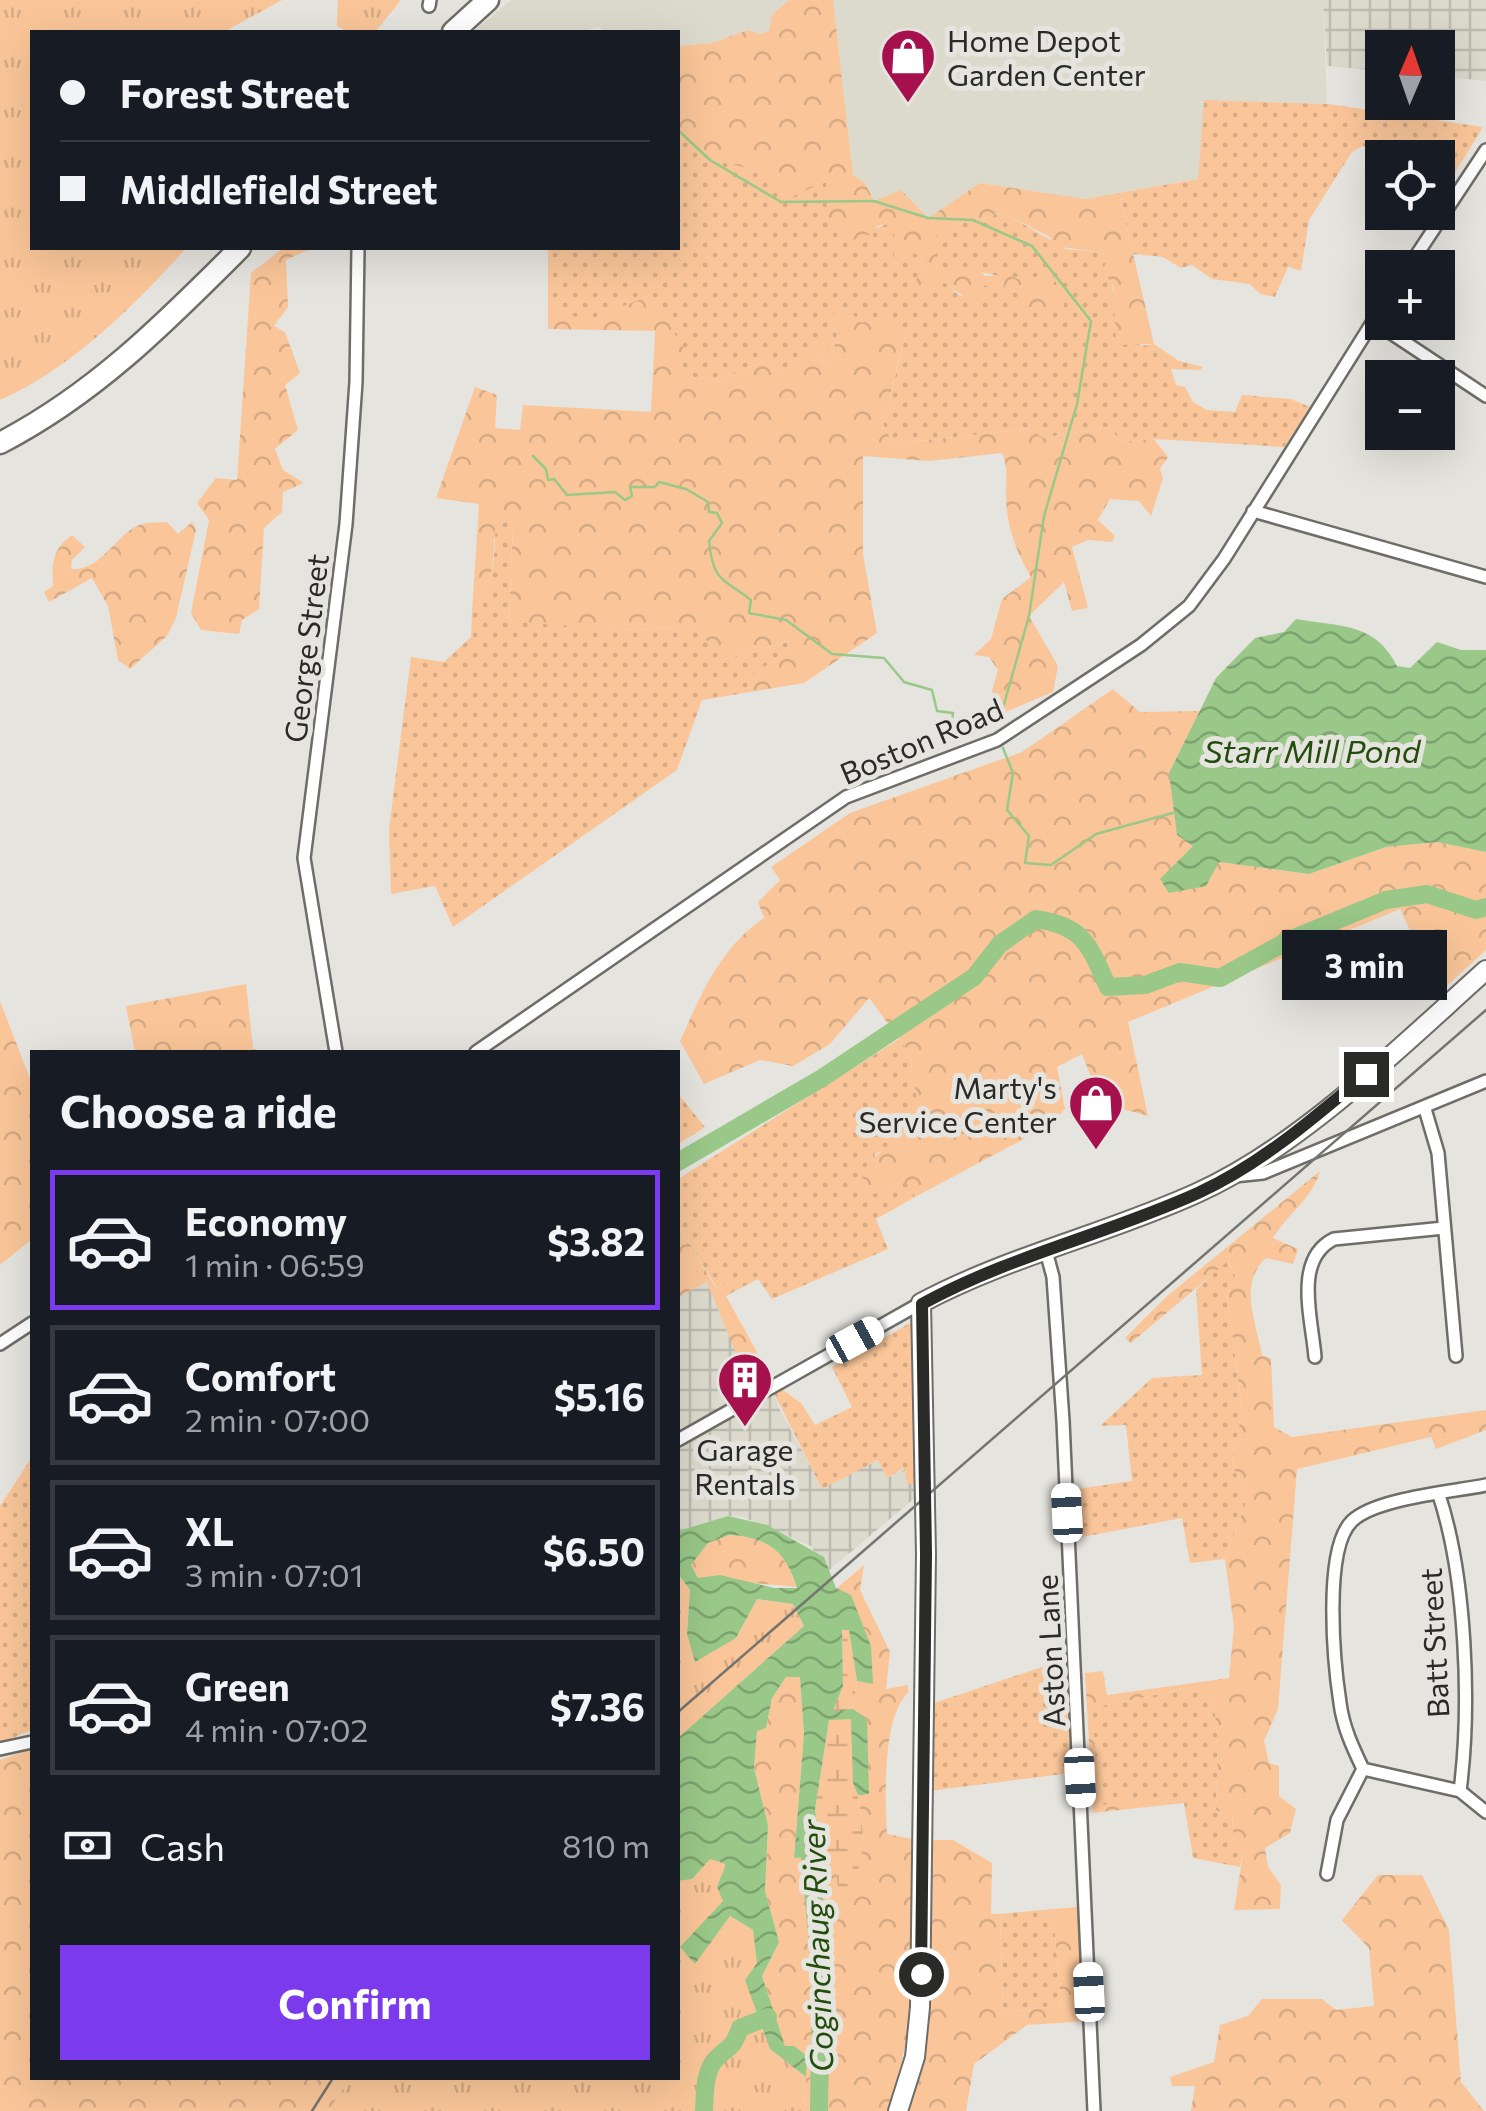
<!DOCTYPE html>
<html lang="en">
<head>
<meta charset="utf-8">
<style>
	body { margin:0; font-family:Commissioner,sans-serif; background:#242831; color:#f1f3f6; height:100vh; display:flex; flex-direction:column; font-size:38px; white-space:nowrap }
	* { box-sizing:border-box; margin:0 }
	p { font-size:32px; color:#9ea1a6 }
	.icon { flex:none; width:55px; height:55px; fill:none; stroke:currentColor; stroke-width:2; stroke-linecap:round; stroke-linejoin:round }
	.map { position:relative; flex:1; overflow:hidden }
	.side { position:absolute; left:30px; top:1050px; width:650px; height:1030px; display:flex; flex-direction:column; background:#171b24; border-radius:0px; box-shadow:0 10px 40px #0002 }
	.side>* { flex:none }
	.guide { position:absolute; left:30px; top:30px; width:650px; height:220px; border-radius:0px; box-shadow:0 10px 40px #0002; display:grid; align-content:center; height:220px; padding:0 30px; background:#171b24 }
	.needle { width:65px; rotate:2deg }
	.buttons { position:absolute; left:1365px; top:30px; display:grid; gap:20px }
	.buttons a { display:grid; place-items:center; width:90px; height:90px; border-radius:0px; background:#171b24; box-shadow:0 10px 40px #0002; font-size:50px }
	.end { position:absolute; width:45px; height:45px; margin:-22px; border:12px solid #2a2a28; background:#fff; box-shadow:0 0 0 5px #fff }
	.from { border-radius:50% }
	.bubble { position:absolute; height:70px; border-radius:0px; background:#171b24; box-shadow:0 10px 40px #0002; font-size:32px; font-weight:700; line-height:70px; text-align:center }
	.car { position:absolute; width:30px; height:60px; margin:-30px -15px; border-radius:12px; box-shadow:0 0 8px 2px #0007; background:linear-gradient(#fff 24%,#345 0 40%,#fff 0 76%,#345 0 86%,#fff 0) }
	.guide b { display:flex; align-items:center; gap:35px; height:95px; font-size:38px }
	.guide b+b { border-top:2px solid #363941 }
	.guide i { width:25px; height:25px; background:#f1f3f6 }
	ul { padding:0; list-style:none }
	li { display:flex; align-items:center; gap:30px; height:140px; margin:0 20px 15px; padding:0 10px; border:5px solid #363941; border-radius:0px }
	li div { flex:1 }
	li b { display:block; font-size:38px }
	li em { font-style:normal; font-weight:700 }
	li.selected { border-color:#7c3aed }
	li>.icon { width:90px; height:90px; stroke-width:1.5 }
	h2 { padding:0 30px; font-size:45px; line-height:120px }
	.pay { display:flex; align-items:center; gap:25px; height:110px; padding:0 30px; font-size:38px }
	.pay p { margin-inline-start:auto }
	.primary-button { display:flex; gap:20px; margin-top:auto; padding:20px 30px }
	.primary-button a { flex:1; height:115px; border-radius:0px; background:#7c3aed; color:#fff; font-size:40px; font-weight:700; line-height:115px; text-align:center }
	.map>svg:first-child { display:block }
	.built { fill:#dcdacc }
	.industrial { fill:url(#industrial-grid) }
	.grass { fill:url(#grass-dots) }
	.forest { fill:url(#forest-crowns) }
	.wetland { fill:url(#wetland-marsh) }
	.park { fill:url(#park-tufts) }
	.water { fill:url(#water-waves); fill-rule:evenodd }
	.lines { fill:none; stroke-linecap:round; stroke-linejoin:round }
	.stream { stroke:#99c888; stroke-width:2.5 }
	.river { stroke:#99c888; stroke-width:18 }
	.street-casing { stroke:#6e6d67; stroke-width:16 }
	.secondary-casing { stroke:#6e6d67; stroke-width:22 }
	.highway-casing { stroke:#6e6d67; stroke-width:25 }
	.street { stroke:#fff; stroke-width:11 }
	.secondary { stroke:#fff; stroke-width:18 }
	.highway { stroke:#fff; stroke-width:20 }
	.rail { stroke:#747470; stroke-width:2.5 }
	.route { stroke:#2a2a28; stroke-width:12 }
	.labels { text-anchor:middle; dominant-baseline:central; stroke-width:10; stroke-linejoin:round; paint-order:stroke }
	.poi-label { font-size:30px; fill:#2a2a28; stroke:#e5e4de; text-anchor:start }
	.street-label { font-size:30px; fill:#2a2a28; stroke:#e5e4de }
	.water-label { font-size:32px; font-style:italic; fill:#224d0c; stroke:#e5e4de }
</style>
</head>
<body>
<div class="map">
<svg width="1486" height="2111" viewBox="0 0 1486 2111">
	<defs>
		<pattern id="industrial-grid" width="8" height="8" patternUnits="userSpaceOnUse" patternTransform="scale(2.5)"><rect width="8" height="8" fill="#dcdacc"/><path d="M0 4h8M4 0v8" fill="none" stroke="#bdbbaf"/></pattern>
		<pattern id="grass-dots" width="8" height="8" patternUnits="userSpaceOnUse" patternTransform="scale(2.5)"><rect width="8" height="8" fill="#fac699"/><path d="M2 2h.1M6 6h.1" fill="none" stroke="#d6aa84" stroke-width="1.8" stroke-linecap="round"/></pattern>
		<pattern id="forest-crowns" width="20" height="18" patternUnits="userSpaceOnUse" patternTransform="scale(2.5)"><rect width="20" height="18" fill="#fac699"/><path d="M2 6a3 3 0 1 1 6 0M12 15a3 3 0 1 1 6 0" fill="none" stroke="#d6aa84"/></pattern>
		<pattern id="wetland-marsh" width="20" height="14" patternUnits="userSpaceOnUse" patternTransform="scale(2.5)"><rect width="20" height="14" fill="#fac699"/><path d="M1 5h8M5 5V1M11 12h8M15 12V8" fill="none" stroke="#d6aa84"/></pattern>
		<pattern id="park-tufts" width="24" height="20" patternUnits="userSpaceOnUse" patternTransform="scale(2.5)"><rect width="24" height="20" fill="#fac699"/><path d="M3 7l-1-3M5 7V3M7 7l1-3M15 17l-1-3M17 17v-4M19 17l1-3" fill="none" stroke="#d6aa84"/></pattern>
		<pattern id="water-waves" width="16" height="10" patternUnits="userSpaceOnUse" patternTransform="scale(2.5)"><rect width="16" height="10" fill="#99c888"/><path d="M0 5q4-4 8 0t8 0" fill="none" stroke="#7da36f"/></pattern>
	</defs>
	<rect width="100%" height="100%" fill="#e5e4de"/>
	<path class="built" d="M511 0H789L769 31 758 34 747 30 712 43 678 46V32H607L598 27 580 32H473Z
		M833 0H1323L1327 104 1204 100 1198 179 1085 199 980 183 928 218 874 201 865 184 853 176Z"/>
	<path class="industrial" d="M1323 0H1486V81L1438 76V48H1382V71L1327 66Z
		M707 1282 742 1367 757 1352 779 1387 774 1394 780 1410 822 1488 878 1460 887 1478 905 1469 907 1484H916V1497L827 1572 811 1546 743 1517 728 1516 678 1531V1297Z"/>
	<path class="grass" d="M1204 100 1328 104 1483 127 1454 174 1438 169V158L1400 157 1363 146 1352 152 1309 220 1301 271 1288 267 1275 297 1260 294 1250 284 1212 279 1192 265 1181 268 1163 257 1133 254 1119 193 1198 179Z
		M678 130 710 160 827 181 843 222 863 234 886 224 920 255 921 270 929 282H944L960 296 983 291V285L1001 284 1022 294V281L971 270 937 275 934 237 947 227 1004 213 1066 249 1100 252 1109 258 1115 309 1141 346 1154 344 1179 361 1203 367 1200 370 1171 369 1176 385 1185 387 1193 402 1207 410 1235 412 1242 395 1291 399 1310 407 1284 447 1155 439 1121 442 1109 427 1042 438 1028 429 893 444 883 424 906 334 828 317 837 334 831 364 821 362 828 342 782 373 764 361 714 383 676 372 651 295 591 320 548 312V248H678Z
		M495 519 513 523 509 621 637 630 691 626 726 659 790 641 786 652 747 679 750 692 702 700 677 770 453 927 435 886 391 894 389 829 411 657 444 662 471 637 472 612C494 590 496 550 495 519Z
		M899 1039 909 1052 924 1137 874 1154 890 1185 911 1181 915 1197 876 1219 888 1249 772 1299 758 1279 735 1291 729 1281 717 1288 678 1224V1179Z
		M678 1094 705 1127 678 1144Z
		M1227 1260 1237 1280 1227 1293 1242 1411 1232 1463 1247 1500 1225 1559 1190 1563 1182 1518 1082 1537 1077 1489 1132 1481 1126 1425 1100 1426 1152 1378 1202 1375 1196 1290Z
		M912 1322 916 1484H907L904 1468 887 1478 878 1460 822 1489 774 1393 779 1387 801 1403 815 1425 852 1407 832 1367Z
		M32 1457V1730L0 1743V1506Z
		M1066 1659 1071 1773 930 1791 931 1704Z
		M1183 1689 1213 1691 1218 1746 1216 1810 1232 1811 1234 1848 1243 1853 1240 1867 1193 1858 1183 1797 1098 1806 1091 1708Z
		M1053 1909 1061 2006 1003 2012 1000 1914Z"/>
	<path class="forest" d="M789 0H833L853 175 865 183 874 201 901 190 928 218 980 183 1085 199 1119 193 1154 344 1116 345 1113 285 1102 270 1109 258 1100 252 1053 246 1050 237 1003 213 948 227 935 237 937 274 978 269 985 276 1009 275 1022 281 1038 276 1061 284 1064 307H1023L1022 294 1001 284 983 286 989 296C969 302 959 294 944 282H930L923 296 914 285 921 270 920 256 911 252 894 258V234L886 224 877 226 872 236 862 234 852 242 843 240 838 233 843 222 827 218 826 181 781 202 767 172 710 160 678 130V46L712 43 748 30 758 34 769 31 772 15Z
		M283 248H312L286 260 288 307 274 326 285 332 300 373 285 385 298 430 275 449 283 470 304 483 283 492 282 512 264 528 259 609 242 620 239 634 201 630 191 613 209 520 197 503 216 478 237 480 251 273Z
		M651 295 684 349 677 372 714 383 764 361 782 373 823 337 828 342 821 362 831 364 837 334 827 317 847 308 861 323 887 314 906 333 883 424 893 444 1028 429 1043 438 1109 427 1121 442 1154 439 1168 457 1160 469 1163 478 1151 516 1139 501 1110 499 1098 520 1115 536 1112 542 1088 540 1072 547 1088 608 1072 611 1064 582 1029 616 1058 666 1053 692 1003 713 992 691 998 670 989 657 974 655 991 639 1002 599 1031 577C1016 553 1005 521 1006 492 1006 476 1008 468 1002 453L929 461 863 456V554L877 633 804 683 750 692 747 679 786 652 789 641 726 659 691 626 637 630 509 622 513 524 496 520C493 549 496 589 472 612L479 504 436 498 475 387 497 395 495 428 520 430 523 405 651 412 655 331 548 329V312L591 319Z
		M167 522 178 534 192 522 196 530 176 618 167 636 130 669 118 660 108 606 92 578 49 602 44 592 53 586C52 563 52 549 72 535L85 547 72 560 71 569C103 571 116 532 142 524 149 522 159 523 167 522Z
		M1113 689 1140 712 1200 711 1169 773 1193 846 1161 879 1219 862 1309 874 1386 847 1437 842 1486 852V950L1439 993 1400 909 1128 1022 1148 1116 1101 1103 1082 1054 1057 1067 1065 1109 1050 1125 915 1197 910 1182 890 1185 872 1195 862 1191C859 1151 892 1147 923 1136L909 1052 869 998 830 1044 793 1066 760 1060 704 1084 680 1041C702 993 719 949 764 918L758 902 780 880 771 867 850 813 1022 752Z
		M246 984 253 1048 259 1052H135L126 1006Z
		M0 1001 32 1084V1239L0 1265Z
		M1320 1171C1313 1198 1288 1213 1273 1238L1298 1249 1293 1264 1266 1258C1238 1283 1256 1322 1262 1355L1271 1359 1274 1427 1292 1437 1486 1410V1430L1436 1449 1431 1437 1297 1469 1278 1709 1264 1741 1269 1763 1279 1766V1796L1296 1809 1290 1833 1265 1848 1268 1867 1281 1885 1280 1909 1234 1910 1243 1854 1234 1848 1232 1811H1216L1218 1746 1213 1692 1183 1689 1092 1708 1099 1805 1183 1797 1184 1803 1093 1813 1085 1673 1103 1671 1107 1695 1229 1678 1234 1627 1225 1559 1247 1500 1232 1463 1242 1411 1227 1293 1237 1280 1228 1261 1131 1343 1125 1338 1166 1297Z
		M678 1224 716 1288 730 1281 735 1291 726 1296 757 1352 742 1368 707 1282 678 1297Z
		M729 1535C768 1537 785 1551 797 1587L698 1578 691 1565 708 1543Z
		M864 1565 860 1590 890 1652 886 1689 908 1685V1693C882 1717 885 1798 887 1834L916 1840 912 2018 889 2111H804L807 2056 785 2047 762 1976 779 1942 765 1891 768 1825 754 1768 757 1730 766 1728 772 1698 786 1677H800L804 1734 794 1858 834 1856 840 1900 864 1841 858 1795 868 1794 853 1709 857 1681 872 1683 836 1589Z
		M32 1749V2078H351L328 2111H0V1760Z
		M932 1840H953L992 1863 991 1914H1000L1003 2012 1061 2006 1053 1909 1079 1907 1087 2021 1027 2025 974 2064 966 2111H907L927 2020Z
		M1378 1875H1422L1449 1930 1461 2082 1484 2111H1191L1195 2086H1172L1170 2077 1214 2062 1220 2025 1248 2016 1262 1999H1322L1336 2010 1374 2006 1369 1948 1342 1920Z"/>
	<path class="wetland" d="M842 1629H849L857 1681 853 1709 867 1719 869 1794 858 1796 864 1841 852 1901H840L834 1857 822 1856 815 1810 829 1720 843 1686Z"/>
	<path class="park" d="M0 0H282L224 32H32V248H186C138 303 68 371 0 400Z
		M338 0H401L375 32H347L337 26Z
		M678 1575 690 1590 687 1634 736 1638 757 1599 793 1604 804 1626 678 1738Z
		M710 1858 727 1863 730 1916 753 1930 770 2049 806 2077 804 2111H328L351 2078H678V1881L692 1879Z"/>
	<path class="water" d="M1296 619C1340 627 1375 622 1397 666L1410 668 1437 642 1461 650H1486V852L1437 842 1386 847 1309 874 1219 862 1206 886 1169 893 1160 879 1193 846 1177 835 1169 773 1216 678 1255 638 1284 632Z
		M728 1516 767 1525 824 1557 836 1588 851 1595 871 1646 873 1684 857 1681 849 1630H842L843 1686 833 1711 853 1709 867 1719 869 1794 858 1795 853 1783 851 1719 829 1720 815 1810 822 1856 794 1858 804 1734 800 1677H786L772 1698 766 1728 757 1731 754 1768 768 1825 765 1891 779 1942 762 1976 785 2046H794L807 2056 806 2077 770 2049 745 1980 757 1963 753 1930 730 1916 695 1964 680 1947 723 1901 717 1887 726 1864 710 1859 692 1879 678 1881V1738L804 1626 793 1604 757 1599 736 1638 695 1662 687 1634 690 1590 678 1574V1531ZM729 1535C767 1537 786 1551 797 1588H774L720 1575 698 1578 691 1565 708 1543Z"/>
	<g class="lines">
		<path class="stream" d="M678 130 710 160 781 202 874 201 928 218 973 220 1032 246 1091 321 1077 404 1044 516 1029 616 999 722
			M533 456 546 469 548 480 554 479 567 495 615 492 625 500 632 496 630 487H655L659 482 686 489 708 502 709 512 717 513 722 523 709 541C713 581 721 577 751 600L749 613 786 620 832 654 884 658 904 682 932 690 937 711 953 713 952 721 979 732
			M1003 748 1013 773 1007 810 1029 836 1025 863 1051 865 1096 834 1176 812"/>
		<path class="river" d="M678 1162 822 1078 974 977 1000 944 1036 919C1084 926 1089 945 1108 987L1145 985 1180 972 1220 978 1289 940 1386 900 1427 894 1476 910 1486 907
			M808 1837 821 1977 819 2111
			M704 2111C705 2096 704 2072 715 2060 729 2044 731 2053 740 2028L768 2017"/>
		<g class="street-casing">
			<path id="street" d="M429 6 430 0
				M1408 268 1486 150
				M1373 321 1486 396
				M1253 511 1486 577
				M336 1052 304 858 346 524 356 382 358 248
				M476 1052 846 797 997 740 1141 645 1189 606 1224 559 1382 307
				M1425 1109 1438 1153 1456 1356
				M1234 1176 1263 1173 1486 1081
				M1046 1251 1053 1277 1063 1421 1094 2111
				M0 1344 32 1323
				M1315 1357C1312 1319 1293 1259 1334 1239L1444 1228
				M678 1440 921 1303
				M1486 1485C1452 1492 1376 1498 1352 1521 1323 1549 1334 1664 1340 1703 1343 1727 1353 1748 1363 1769L1460 1791 1486 1812
				M1439 1495C1466 1577 1471 1705 1460 1791
				M0 1749 32 1742
				M1327 1874 1337 1820 1363 1769"/>
		</g>
		<g class="secondary-casing">
			<path id="secondary" d="M898 2111 915 2057 920 2007 926 1554 921 1303C1009 1256 1107 1234 1197 1193 1301 1146 1401 1046 1486 970"/>
		</g>
		<g class="highway-casing">
			<path id="highway" d="M453 32 488 0
				M0 443C95 394 166 322 240 248"/>
		</g>
		<use href="#street" class="street"/>
		<use href="#secondary" class="secondary"/>
		<use href="#highway" class="highway"/>
		<path class="rail" d="M678 1712 1486 1010
			M312 2111 333 2078"/>
	</g>
	<g class="lines">
		<path class="route" d="M921 1974 926 1554 922 1304C1009 1256 1108 1234 1198 1193 1261 1164 1314 1118 1366 1074"/>
	</g>
	<defs>
		<g id="shop-pin" transform="scale(2.875)"><path d="M0 17L-7.5 6A9.5 9.5 0 1 1 7.5 6Z" fill="#a6114d" stroke="#e5e4de"/><path d="M-5-2.5h2.3a2.7 3.5 0 0 1 5.4 0H5L5.5 6h-11ZM-1.5-2.5h3a1.5 2.3 0 0 0-3 0Z" fill="#fff"/></g>
		<g id="building-pin" transform="scale(2.875)"><path d="M0 17L-7.5 6A9.5 9.5 0 1 1 7.5 6Z" fill="#a6114d" stroke="#e5e4de"/><path d="M-4-6H4V6H1V3H-1V6H-4ZM-2.5-4.3h1.7v1.8h-1.7ZM.8-4.3h1.7v1.8H.8ZM-2.5-1h1.7V.8h-1.7ZM.8-1h1.7V.8H.8Z" fill="#fff"/></g>
	</defs>
	<g fill-rule="evenodd">
		<use href="#shop-pin" x="908" y="56"/>
		<use href="#shop-pin" x="1096" y="1103"/>
		<use href="#building-pin" x="745" y="1380"/>
	</g>
	<g class="labels">
		<g class="poi-label">
			<text x="947" y="39">Home Depot<tspan x="947" dy="34">Garden Center</tspan></text>
			<text x="1057" y="1086" text-anchor="end">Marty's<tspan x="1057" dy="34">Service Center</tspan></text>
			<text x="745" y="1448" text-anchor="middle">Garage<tspan x="745" dy="34">Rentals</tspan></text>
		</g>
		<g class="street-label">
			<text transform="translate(305 648) rotate(-83)">George Street</text>
			<text transform="translate(921 740) rotate(-23)">Boston Road</text>
			<text transform="translate(1433 1643) rotate(-93)">Batt Street</text>
			<text transform="translate(1049 1651) rotate(-93)">Aston Lane</text>
		</g>
		<g class="water-label">
			<text x="1312" y="750">Starr Mill Pond</text>
			<text transform="translate(816 1946) rotate(-92)">Coginchaug River</text>
		</g>
	</g>
</svg>
<div class="buttons">
<a><svg class="needle" viewBox="-14 -14 28 28"><path d="M0-13l5 13h-10z" fill="#e53935"/><path d="M0 13l5-13h-10z" fill="#9ea1a6"/></svg></a>
<a><svg class="icon" aria-label="locate" viewBox="0 0 24 24"><circle cx="12" cy="12" r="6"/><path d="M12 2v4M12 18v4M2 12h4M18 12h4"/></svg></a>
<a>+</a>
<a>−</a>
</div>
<i class="end from" style="left:921px;top:1974px"></i>
<i class="end" style="left:1366px;top:1074px"></i>
<div class="bubble" style="left:1282px;top:930px;width:165px">3 min</div>
<i class="car" style="left:855px;top:1340px;rotate:61deg"></i>
<i class="car" style="left:1067px;top:1513px;rotate:357deg"></i>
<i class="car" style="left:1080px;top:1778px;rotate:177deg"></i>
<i class="car" style="left:1089px;top:1992px;rotate:357deg"></i>
<div class="guide">
<b><i class="from"></i>Forest Street</b>
<b><i></i>Middlefield Street</b>
</div>
<section class="side">
<h2>Choose a ride</h2>
<ul>
<li class="selected"><svg class="icon" aria-label="car" viewBox="0 0 24 24"><path d="M5 17H2v-5l4-1 3-4h7l3 4 3 1v5h-3M9 17h6M6 11h13"/><circle cx="7" cy="17" r="2"/><circle cx="17" cy="17" r="2"/></svg><div><b>Economy</b><p>1 min · 06:59</p></div><em>$3.82</em></li>
<li><svg class="icon" aria-label="car" viewBox="0 0 24 24"><path d="M5 17H2v-5l4-1 3-4h7l3 4 3 1v5h-3M9 17h6M6 11h13"/><circle cx="7" cy="17" r="2"/><circle cx="17" cy="17" r="2"/></svg><div><b>Comfort</b><p>2 min · 07:00</p></div><em>$5.16</em></li>
<li><svg class="icon" aria-label="car" viewBox="0 0 24 24"><path d="M5 17H2v-5l4-1 3-4h7l3 4 3 1v5h-3M9 17h6M6 11h13"/><circle cx="7" cy="17" r="2"/><circle cx="17" cy="17" r="2"/></svg><div><b>XL</b><p>3 min · 07:01</p></div><em>$6.50</em></li>
<li><svg class="icon" aria-label="car" viewBox="0 0 24 24"><path d="M5 17H2v-5l4-1 3-4h7l3 4 3 1v5h-3M9 17h6M6 11h13"/><circle cx="7" cy="17" r="2"/><circle cx="17" cy="17" r="2"/></svg><div><b>Green</b><p>4 min · 07:02</p></div><em>$7.36</em></li>
</ul>
<div class="pay"><svg class="icon" aria-label="cash" viewBox="0 0 24 24"><path d="M3 7h18v10H3z"/><circle cx="12" cy="12" r="2"/></svg>Cash<p>810 m</p></div>
<div class="primary-button"><a>Confirm</a></div>
</section>
</div>
</body>
</html>
